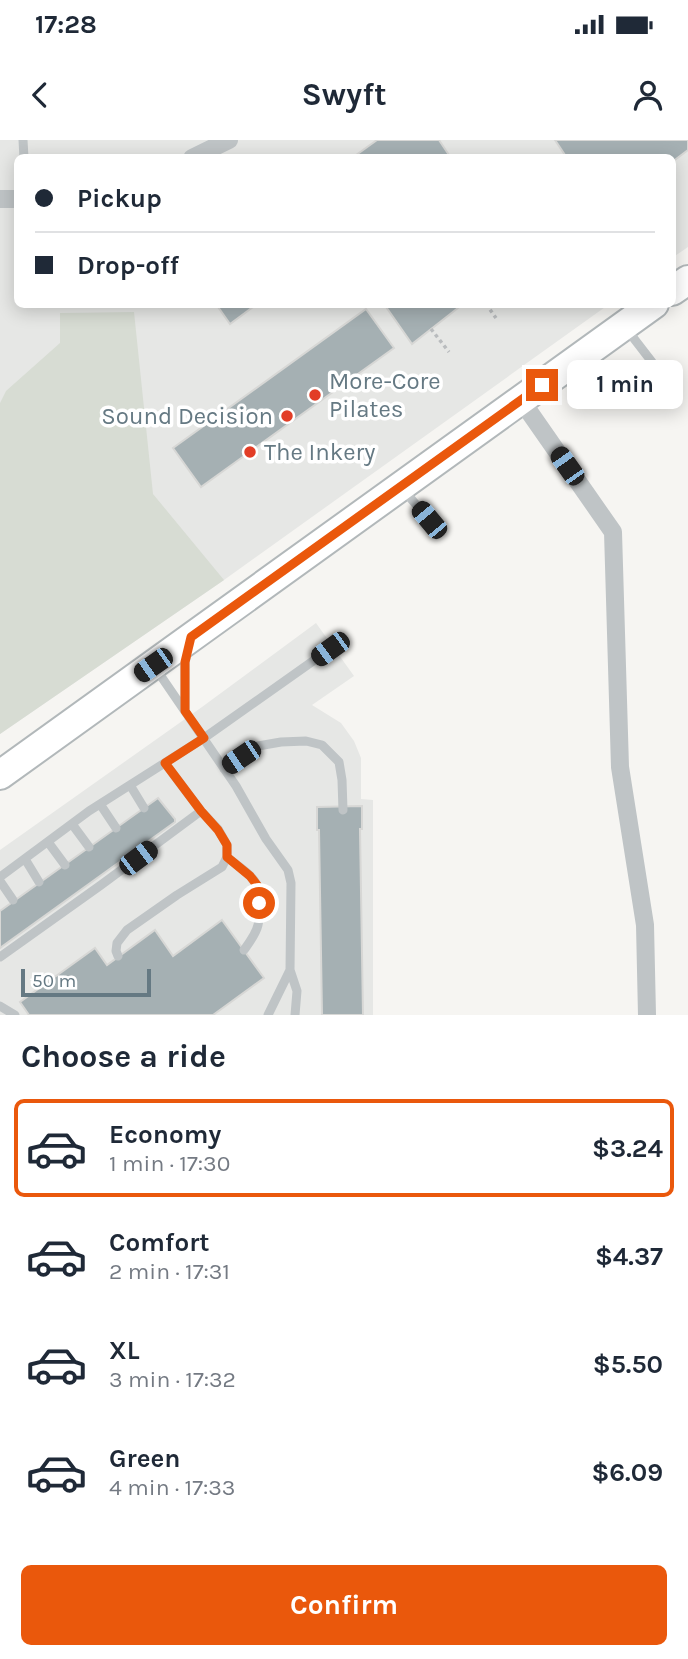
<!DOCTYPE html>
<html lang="en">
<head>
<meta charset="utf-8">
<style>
	body { margin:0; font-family:Karla,sans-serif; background:#f6f6f7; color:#1f2937; height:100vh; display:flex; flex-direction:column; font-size:26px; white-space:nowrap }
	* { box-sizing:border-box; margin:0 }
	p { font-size:23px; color:#747a83 }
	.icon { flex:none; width:38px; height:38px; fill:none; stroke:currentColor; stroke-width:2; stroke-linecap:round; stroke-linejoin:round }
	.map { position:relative; height:875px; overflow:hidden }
	.drawer { display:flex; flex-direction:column; background:#fff; flex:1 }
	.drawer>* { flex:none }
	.top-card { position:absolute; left:14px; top:14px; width:662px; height:154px; border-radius:10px; box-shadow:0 4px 18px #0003; display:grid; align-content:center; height:154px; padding:0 21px; background:#fff }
	.scale { position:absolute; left:21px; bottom:18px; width:130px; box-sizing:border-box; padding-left:7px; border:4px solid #657983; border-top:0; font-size:19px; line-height:24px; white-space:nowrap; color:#657983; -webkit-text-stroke:5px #fff; paint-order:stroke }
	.end { position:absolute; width:32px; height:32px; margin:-16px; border:9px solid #ea580c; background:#fff; box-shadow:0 0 0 4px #fff }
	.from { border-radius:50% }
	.bubble { position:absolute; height:49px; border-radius:10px; background:#fff; box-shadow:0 4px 18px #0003; font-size:23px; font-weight:700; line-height:49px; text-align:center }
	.car { position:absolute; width:21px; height:42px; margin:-21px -10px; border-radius:9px; box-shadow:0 0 5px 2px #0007; background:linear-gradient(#222 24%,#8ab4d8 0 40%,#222 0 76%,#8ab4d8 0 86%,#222 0) }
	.top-card b { display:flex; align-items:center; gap:24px; height:66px; font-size:26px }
	.top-card b+b { border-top:2px solid #e0e1e3 }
	.top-card i { width:18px; height:18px; background:#1f2937 }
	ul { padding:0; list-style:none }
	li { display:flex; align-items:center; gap:21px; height:98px; margin:0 14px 10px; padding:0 7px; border:4px solid transparent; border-radius:10px }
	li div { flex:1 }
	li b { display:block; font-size:26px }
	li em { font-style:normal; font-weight:700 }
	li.current { border-color:#ea580c }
	li>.icon { width:63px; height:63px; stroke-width:1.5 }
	h2 { padding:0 21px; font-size:32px; line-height:84px }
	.button { display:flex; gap:14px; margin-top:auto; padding:14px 21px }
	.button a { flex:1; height:80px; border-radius:10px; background:#ea580c; color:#fff; font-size:28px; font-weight:700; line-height:80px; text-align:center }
	.status { display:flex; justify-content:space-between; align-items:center; height:49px; padding:0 35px; background:#fff; direction:ltr }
	.status svg { height:19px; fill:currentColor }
	header { display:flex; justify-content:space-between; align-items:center; height:91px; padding:0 21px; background:#fff; font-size:32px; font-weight:700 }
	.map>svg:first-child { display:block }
	.built { fill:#e6e7e5 }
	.green { fill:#d7dcd3 }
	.building { fill:#a5b0b3; stroke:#d7d7d5; stroke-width:2 }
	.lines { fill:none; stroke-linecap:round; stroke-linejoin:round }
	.primary-casing { stroke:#b2b8ba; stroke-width:32 }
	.path { stroke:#b9bcbe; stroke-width:3.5; stroke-dasharray:3.5 3.5; stroke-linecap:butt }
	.lane { stroke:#bfc4c6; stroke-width:9 }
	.street { stroke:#bfc4c6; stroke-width:18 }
	.primary { stroke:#fff; stroke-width:28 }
	.route { stroke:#ea580c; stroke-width:9 }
	.poi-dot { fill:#e23d26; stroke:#fff; stroke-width:2.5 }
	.labels { text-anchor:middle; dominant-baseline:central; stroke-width:7; stroke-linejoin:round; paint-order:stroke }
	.poi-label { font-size:24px; fill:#657983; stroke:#fff; text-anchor:start }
</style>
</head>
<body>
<div class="status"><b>17:28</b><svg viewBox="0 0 49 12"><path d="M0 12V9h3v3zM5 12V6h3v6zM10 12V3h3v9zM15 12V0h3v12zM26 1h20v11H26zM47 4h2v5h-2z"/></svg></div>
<header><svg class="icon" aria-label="back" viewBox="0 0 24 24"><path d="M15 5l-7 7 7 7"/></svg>Swyft<svg class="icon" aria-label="person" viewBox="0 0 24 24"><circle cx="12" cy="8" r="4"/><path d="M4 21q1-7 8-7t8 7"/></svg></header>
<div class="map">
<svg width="688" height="875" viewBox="0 0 688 875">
	<rect width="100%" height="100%" fill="#f6f5f2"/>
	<path class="built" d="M0 0H688V107L672 118V18H18V164L608 165 224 440 0 594Z
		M316 483 354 536 312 565 341 583 354 601 361 618V659L373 660V875H0V710L202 567Z"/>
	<path class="green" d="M134 172 153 354 224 440 0 594V263L6 251 60 203V173Z"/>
	<path class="building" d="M377 0H439L451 18H352Z
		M555 0H688V10L672 22V18H567Z
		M216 164H257L230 184Z
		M384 164H463L412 204Z
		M366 169 394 208 201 347 173 308Z
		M158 658 175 679V682L0 808V771Z
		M362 666V689H360L363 875H322L319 690H317V667Z
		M222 780 264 838 213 875H29L20 862 95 808 107 825 155 790 173 816Z"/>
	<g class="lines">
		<g class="primary-casing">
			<path id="primary" d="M672 151 688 140
				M0 635 654 164"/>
		</g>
		<path class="path" d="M486 164 496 178
			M431 189 449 212"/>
		<path class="lane" d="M23 0 24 18
			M625 187 652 222
			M402 348 429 380
			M154 526 236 646 266 699 288 730 291 743 290 830 297 851 295 875
			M185 569V522L189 507
			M224 629 258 606 281 602 306 601 322 605 339 622 342 640 343 670
			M130 645 144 668
			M100 664 116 688
			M72 684 89 707
			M48 702 65 725
			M227 717C236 725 252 734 257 745 260 752 260 777 258 785 256 794 249 803 244 810
			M25 719 39 742
			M0 737 89 671 204 598 330 509
			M0 741 13 760
			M118 816 116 811 117 803 127 790 177 755 222 727 227 717V705L218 689 201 671
			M0 817 101 745 201 671 165 623
			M0 866 15 875
			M268 875 290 830"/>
		<path class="street" d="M192 18 229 0
			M0 59H18
			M521 260 613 392 620 627 645 785 647 875"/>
		<use href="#primary" class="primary"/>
	</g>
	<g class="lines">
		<path class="route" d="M259 763 257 745 250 736 227 717V705L218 690 201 671 165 623 204 598 185 571V522L191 497 542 245"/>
	</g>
	<g class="poi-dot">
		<circle cx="315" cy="255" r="7"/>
		<circle cx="287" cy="276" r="7"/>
		<circle cx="250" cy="312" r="7"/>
	</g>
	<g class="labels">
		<g class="poi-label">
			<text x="329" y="241">More-Core<tspan x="329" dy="28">Pilates</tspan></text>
			<text x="273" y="276" text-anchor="end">Sound Decision</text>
			<text x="264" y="312">The Inkery</text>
		</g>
	</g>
</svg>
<div class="scale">50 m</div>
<i class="end from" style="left:259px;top:763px"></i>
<i class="end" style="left:542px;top:245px"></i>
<div class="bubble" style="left:567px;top:220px;width:116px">1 min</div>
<i class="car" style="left:567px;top:326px;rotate:325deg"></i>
<i class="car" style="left:429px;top:380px;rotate:320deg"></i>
<i class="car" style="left:330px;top:509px;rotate:234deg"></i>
<i class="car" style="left:153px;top:525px;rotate:235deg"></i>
<i class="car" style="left:241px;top:617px;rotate:236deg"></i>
<i class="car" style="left:138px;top:718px;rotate:53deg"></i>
<div class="top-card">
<b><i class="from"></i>Pickup</b>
<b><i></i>Drop-off</b>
</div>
</div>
<section class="drawer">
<h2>Choose a ride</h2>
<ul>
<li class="current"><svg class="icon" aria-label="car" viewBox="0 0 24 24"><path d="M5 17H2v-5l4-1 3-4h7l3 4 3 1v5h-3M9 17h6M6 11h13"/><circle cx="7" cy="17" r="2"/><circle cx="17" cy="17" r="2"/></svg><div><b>Economy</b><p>1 min · 17:30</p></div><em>$3.24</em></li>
<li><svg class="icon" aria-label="car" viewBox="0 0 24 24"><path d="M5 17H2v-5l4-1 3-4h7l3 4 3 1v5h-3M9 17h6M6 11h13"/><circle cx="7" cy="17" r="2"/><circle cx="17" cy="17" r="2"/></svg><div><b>Comfort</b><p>2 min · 17:31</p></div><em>$4.37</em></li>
<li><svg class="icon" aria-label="car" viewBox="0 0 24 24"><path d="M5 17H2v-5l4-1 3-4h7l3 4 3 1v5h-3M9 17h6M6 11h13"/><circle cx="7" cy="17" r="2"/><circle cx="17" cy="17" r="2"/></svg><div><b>XL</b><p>3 min · 17:32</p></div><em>$5.50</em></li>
<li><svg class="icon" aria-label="car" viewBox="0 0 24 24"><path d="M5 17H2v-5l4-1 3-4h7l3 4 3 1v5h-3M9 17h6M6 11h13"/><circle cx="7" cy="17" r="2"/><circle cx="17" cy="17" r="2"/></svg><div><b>Green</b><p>4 min · 17:33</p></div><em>$6.09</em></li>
</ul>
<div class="button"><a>Confirm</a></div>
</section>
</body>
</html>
